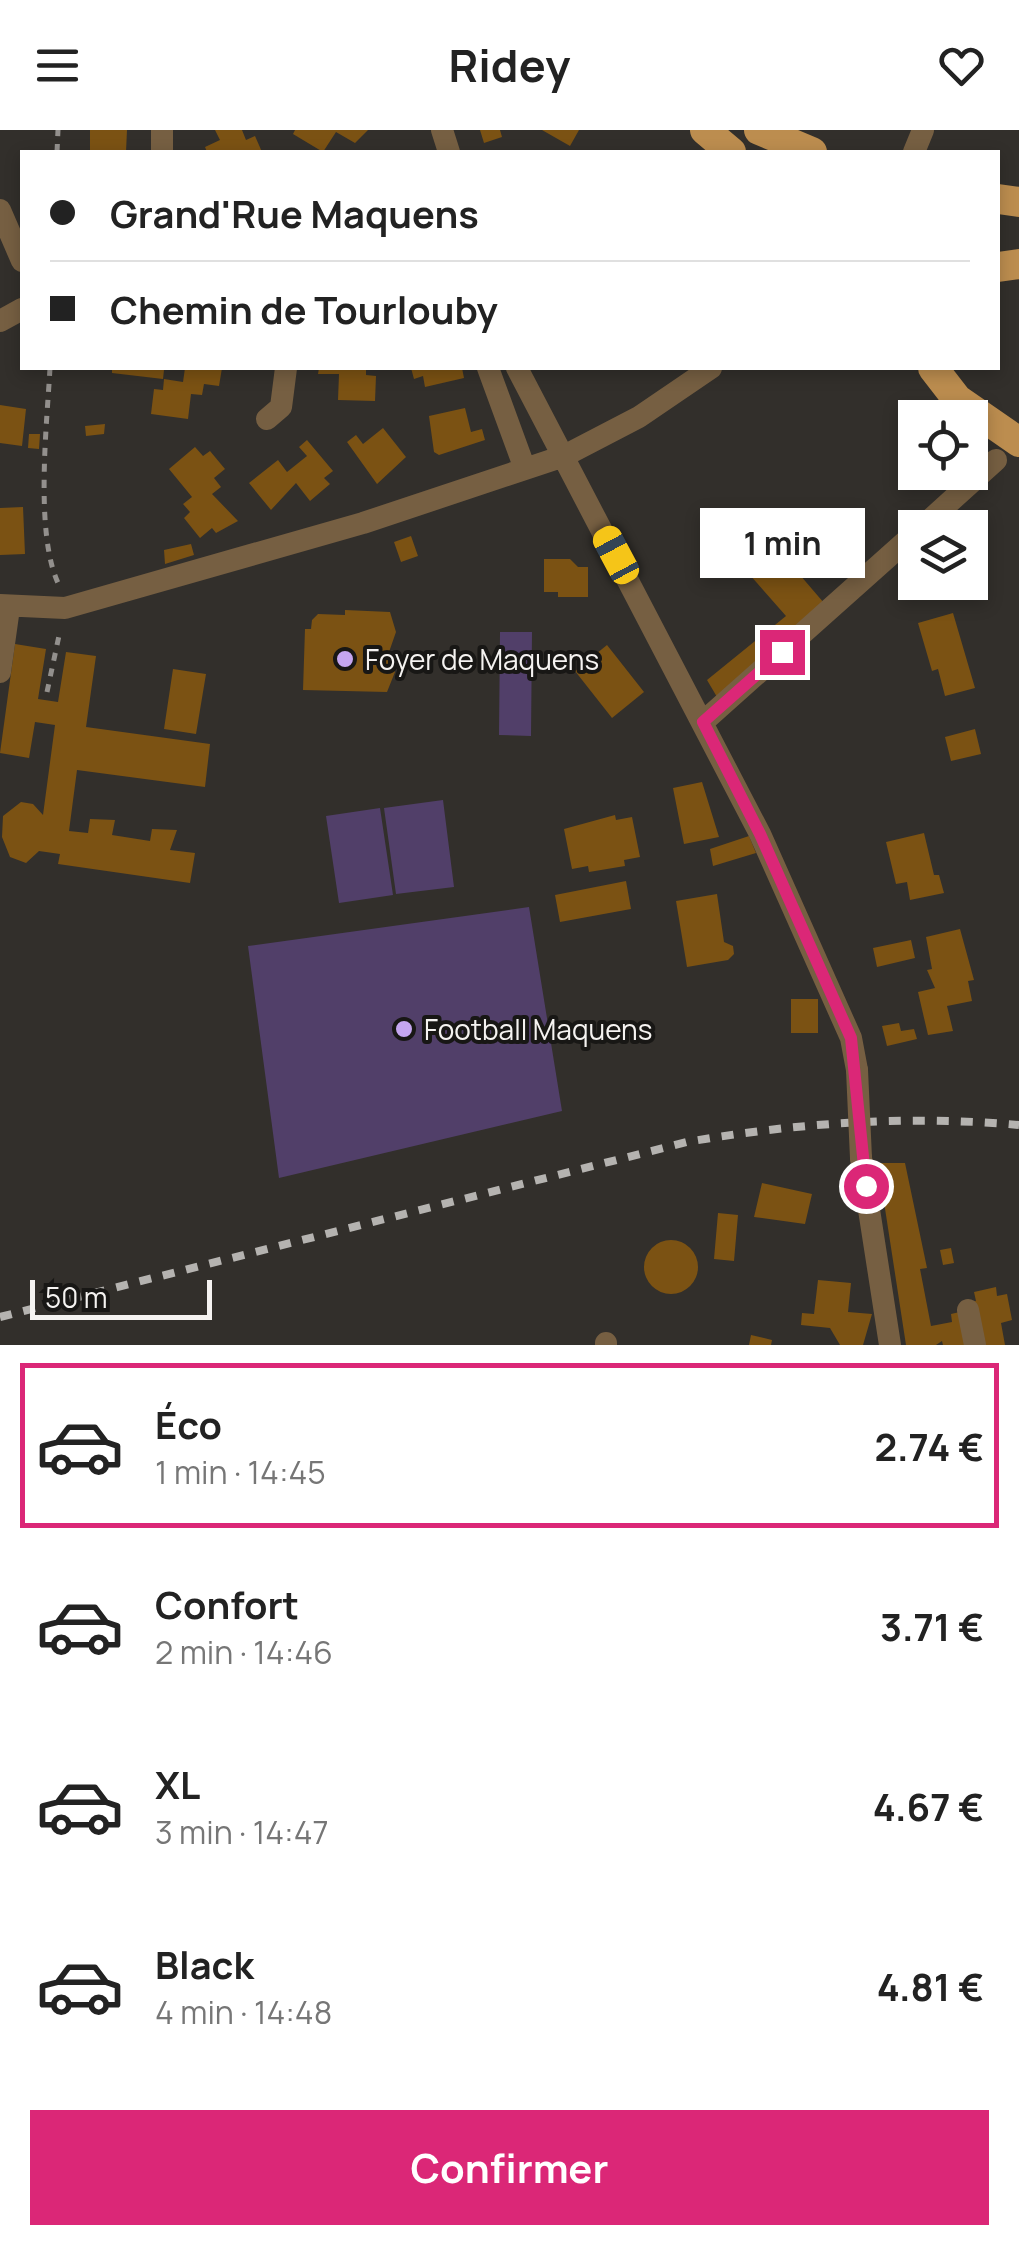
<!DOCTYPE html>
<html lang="fr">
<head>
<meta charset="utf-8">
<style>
	body { margin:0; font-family:Manrope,sans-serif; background:#f6f6f6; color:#222; height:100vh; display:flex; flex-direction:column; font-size:38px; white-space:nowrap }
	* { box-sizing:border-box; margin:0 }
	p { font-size:32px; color:#767676 }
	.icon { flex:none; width:55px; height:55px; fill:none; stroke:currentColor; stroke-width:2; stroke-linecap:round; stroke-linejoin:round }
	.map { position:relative; height:1215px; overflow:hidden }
	.panel { display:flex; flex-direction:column; background:#fff; flex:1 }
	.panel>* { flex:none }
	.hud { position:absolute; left:20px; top:20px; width:980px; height:220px; border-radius:0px; box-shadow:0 5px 15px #0003; display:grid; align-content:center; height:220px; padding:0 30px; background:#fff }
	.fabs { position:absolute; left:898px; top:270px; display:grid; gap:20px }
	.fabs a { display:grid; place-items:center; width:90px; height:90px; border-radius:0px; background:#fff; box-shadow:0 5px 15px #0003; font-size:50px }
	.scale { position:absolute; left:30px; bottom:25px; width:182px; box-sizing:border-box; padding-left:10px; border:5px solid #f5f3f1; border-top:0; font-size:28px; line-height:35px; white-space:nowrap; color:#f5f3f1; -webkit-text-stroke:8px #181715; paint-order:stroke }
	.end { position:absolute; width:45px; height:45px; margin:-22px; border:12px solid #db2777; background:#fff; box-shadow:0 0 0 5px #fff }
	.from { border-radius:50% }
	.bubble { position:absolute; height:70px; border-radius:0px; background:#fff; box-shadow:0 5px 15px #0003; font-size:32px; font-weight:700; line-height:70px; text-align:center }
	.car { position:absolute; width:30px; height:60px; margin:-30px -15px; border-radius:12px; box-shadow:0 0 8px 2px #0007; background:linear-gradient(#f5c518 24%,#345 0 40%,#f5c518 0 76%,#345 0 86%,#f5c518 0) }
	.hud b { display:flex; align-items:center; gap:35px; height:95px; font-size:38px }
	.hud b+b { border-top:2px solid #e0e0e0 }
	.hud i { width:25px; height:25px; background:#222 }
	ul { padding:18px 0 0; list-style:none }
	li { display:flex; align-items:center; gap:30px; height:165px; margin:0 20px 15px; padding:0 10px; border:5px solid transparent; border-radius:0px }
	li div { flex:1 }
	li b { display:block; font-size:38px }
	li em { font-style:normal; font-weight:700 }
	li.current { border-color:#db2777 }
	li>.icon { width:90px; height:90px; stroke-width:1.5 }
	.primary-button { display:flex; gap:20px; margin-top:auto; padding:20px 30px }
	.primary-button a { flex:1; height:115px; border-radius:0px; background:#db2777; color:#fff; font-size:40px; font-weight:700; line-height:115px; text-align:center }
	header { display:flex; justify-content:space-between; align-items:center; height:130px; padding:0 30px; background:#fff; font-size:45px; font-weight:700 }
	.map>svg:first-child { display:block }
	.green { fill:#513f69 }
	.building { fill:#7b5213 }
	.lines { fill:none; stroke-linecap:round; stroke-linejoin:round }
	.path { stroke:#93908d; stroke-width:5; stroke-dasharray:8 8; stroke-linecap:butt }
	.minor { stroke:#765f42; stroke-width:22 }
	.major { stroke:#bc8d4f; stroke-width:30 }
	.rail { stroke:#b5b3b0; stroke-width:8; stroke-dasharray:12 12; stroke-linecap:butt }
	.minor-bridge { stroke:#765f42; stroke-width:22 }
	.route { stroke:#db2777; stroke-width:12 }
	.poi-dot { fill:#c5a6f0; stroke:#181715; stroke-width:4 }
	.labels { text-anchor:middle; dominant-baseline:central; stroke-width:8; stroke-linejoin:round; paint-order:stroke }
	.poi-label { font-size:28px; fill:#f5f3f1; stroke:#181715; text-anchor:start }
</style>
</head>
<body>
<header><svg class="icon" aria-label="menu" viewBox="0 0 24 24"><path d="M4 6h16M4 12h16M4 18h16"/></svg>Ridey<svg class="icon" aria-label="heart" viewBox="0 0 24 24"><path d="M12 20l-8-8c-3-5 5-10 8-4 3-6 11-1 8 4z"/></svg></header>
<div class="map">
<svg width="1019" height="1215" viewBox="0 0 1019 1215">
	<rect width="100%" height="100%" fill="#322f2b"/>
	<path class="green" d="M500 502H532L531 606 499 605Z
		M443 670 454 757 396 764 384 678Z
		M380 678 393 765 339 773 326 686Z
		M529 777 562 981 279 1048 248 816Z"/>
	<path class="building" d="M90 0H127L126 22H90Z
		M215 0H242L246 10 255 6 262 22H207L205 17 220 10Z
		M295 0H368L355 13 336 2 323 22 293 4Z
		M480 0H500L502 7 484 13Z
		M542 0H579L570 16Z
		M112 238 164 240 163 249 112 243Z
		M185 238H222L219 256 204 254 202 265 191 264 188 289 151 284 154 259 163 260 164 249 183 252Z
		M319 238H366V245L376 246 375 271 338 270 339 244H318Z
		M411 238H462L464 248 425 257 423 246 414 249Z
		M0 275 26 279 22 316 0 313Z
		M465 278 471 302 482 299 485 310 439 325 434 322 429 286Z
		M105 294 104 304 86 306 85 296Z
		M383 298 406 327 377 354 347 312 356 305 363 314Z
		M29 304H40L39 319 28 318Z
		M307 310 333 341 324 348 330 354 310 371 296 353 271 380 249 353 278 330 287 342 307 326 299 317Z
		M195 317 203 326 210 321 225 339 214 348 221 357 212 364 238 391 216 403 212 398 200 408 184 388 190 382 183 374 192 367 169 339Z
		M23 377 25 424 0 425V378Z
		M764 403 824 473 717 567 707 550 786 486 743 437 756 426 746 415Z
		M411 406 418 426 401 432 394 412Z
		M191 414 194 425 165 434 164 420Z
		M544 429H570L578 437H588V467H558V462H544Z
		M345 480 390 482 396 502 389 522 395 542 387 562 303 560 305 499H311L312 490 318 484 345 485Z
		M953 483 975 558 945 566 938 539 932 541 918 493Z
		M15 514 46 519 38 569 58 572 66 522 96 526 86 597 210 614 205 657 77 640 69 701 88 703 90 689 115 690 112 705 150 711 152 699 177 700 170 720 195 723 190 753 58 734 60 724 39 721 26 733 10 727 2 707 3 686 21 672 33 674 43 685 55 595 35 592 29 628 0 623Z
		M607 515 644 562 612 588 575 541Z
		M173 539 206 544 196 604 164 599Z
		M975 599 981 624 951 631 945 607Z
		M702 652 719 707 684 714 673 658Z
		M615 685 616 690 632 687 640 727 624 730 625 736 589 742 588 736 572 739 564 699Z
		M924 703 934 745H939L944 763 910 770 907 752 896 754 886 712Z
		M749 706 756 723 713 736 710 719Z
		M626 751 631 779 560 792 555 765Z
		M717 764 724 812 733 816 734 824 728 830 687 837 676 771Z
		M960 799 974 850 968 851 972 871 947 876 953 901 928 905 918 862 935 858 927 840 932 839 926 807Z
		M911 810 915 828 877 837 873 818Z
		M791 869H818V903H791Z
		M899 893 901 901 914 899 917 909 887 916 882 896Z
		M878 1033H905L927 1138 920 1139 931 1196 952 1192 951 1184 964 1181 972 1215H943L942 1211 936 1215H906Z
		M762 1053 812 1064 805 1094 754 1087Z
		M718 1083 738 1085 734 1131 714 1129Z
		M644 1137a27 27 0 1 1 54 0a27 27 0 1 1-54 0Z
		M951 1118 954 1133 943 1135 940 1120Z
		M818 1150 851 1153 848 1182 872 1184 863 1215H840L830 1198 801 1195 802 1183 814 1184Z
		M996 1157 997 1166 1007 1164 1012 1190 1001 1193 1005 1215H977L969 1172 976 1171 974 1162Z
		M751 1205 772 1210 771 1215H749Z"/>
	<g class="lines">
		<path class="path" d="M57 22 58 0
			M50 238C47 294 34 408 60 457
			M47 562 60 501"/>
		<path class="minor" d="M442 0 449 22
			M162 22V0
			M914 22 923 0
			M0 80 22 131
			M0 191 22 179
			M488 238 525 339
			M517 238 760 704 851 908 857 940
			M267 289 281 277 286 238
			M921 398 996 330
			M0 475 65 478 363 393 564 326 639 287 711 238
			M0 542 9 478
			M703 592 915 403
			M861 1028 890 1215
			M968 1180 975 1215
			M606 1213V1215"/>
		<path class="major" d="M705 0 731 22
			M759 0 812 22
			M998 69 1019 72
			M998 137 1019 134
			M933 238 957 269 1019 312"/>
		<path class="rail" d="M0 1187 687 1012C797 993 907 985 1019 995"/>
		<path class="minor-bridge" d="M857 940 861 1028"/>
	</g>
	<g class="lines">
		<path class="route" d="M782 522 703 592 760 704 851 908 866 1056"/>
	</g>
	<g class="poi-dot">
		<circle cx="345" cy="529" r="10"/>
		<circle cx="404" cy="899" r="10"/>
	</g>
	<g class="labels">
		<g class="poi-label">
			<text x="365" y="529">Foyer de Maquens</text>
			<text x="424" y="899">Football Maquens</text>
		</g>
	</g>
</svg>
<div class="fabs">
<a><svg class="icon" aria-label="locate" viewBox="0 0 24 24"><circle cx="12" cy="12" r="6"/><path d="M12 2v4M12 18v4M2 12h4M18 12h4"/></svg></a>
<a><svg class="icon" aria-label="layers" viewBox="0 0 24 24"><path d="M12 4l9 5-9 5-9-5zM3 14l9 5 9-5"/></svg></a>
</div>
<div class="scale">50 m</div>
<i class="end from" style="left:866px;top:1056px"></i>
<i class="end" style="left:782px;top:522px"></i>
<div class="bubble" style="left:700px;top:378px;width:165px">1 min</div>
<i class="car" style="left:616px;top:425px;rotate:332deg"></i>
<div class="hud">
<b><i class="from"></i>Grand'Rue Maquens</b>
<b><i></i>Chemin de Tourlouby</b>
</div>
</div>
<section class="panel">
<ul>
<li class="current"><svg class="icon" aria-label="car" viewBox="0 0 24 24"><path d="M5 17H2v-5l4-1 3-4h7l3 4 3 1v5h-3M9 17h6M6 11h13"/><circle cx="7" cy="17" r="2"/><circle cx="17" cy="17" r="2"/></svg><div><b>Éco</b><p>1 min · 14:45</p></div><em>2.74 €</em></li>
<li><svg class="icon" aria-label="car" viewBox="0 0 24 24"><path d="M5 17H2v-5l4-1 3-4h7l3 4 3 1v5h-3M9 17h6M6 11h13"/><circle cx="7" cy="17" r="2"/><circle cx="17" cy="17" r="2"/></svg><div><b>Confort</b><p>2 min · 14:46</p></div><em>3.71 €</em></li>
<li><svg class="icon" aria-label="car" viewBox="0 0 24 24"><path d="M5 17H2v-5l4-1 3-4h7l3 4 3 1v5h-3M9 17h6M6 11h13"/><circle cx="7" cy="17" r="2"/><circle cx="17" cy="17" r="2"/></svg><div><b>XL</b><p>3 min · 14:47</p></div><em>4.67 €</em></li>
<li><svg class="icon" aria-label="car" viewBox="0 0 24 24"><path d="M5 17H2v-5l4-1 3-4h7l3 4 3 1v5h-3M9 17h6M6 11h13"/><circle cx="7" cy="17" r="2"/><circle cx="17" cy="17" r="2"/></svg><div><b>Black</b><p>4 min · 14:48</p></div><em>4.81 €</em></li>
</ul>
<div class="primary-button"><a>Confirmer</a></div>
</section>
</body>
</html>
